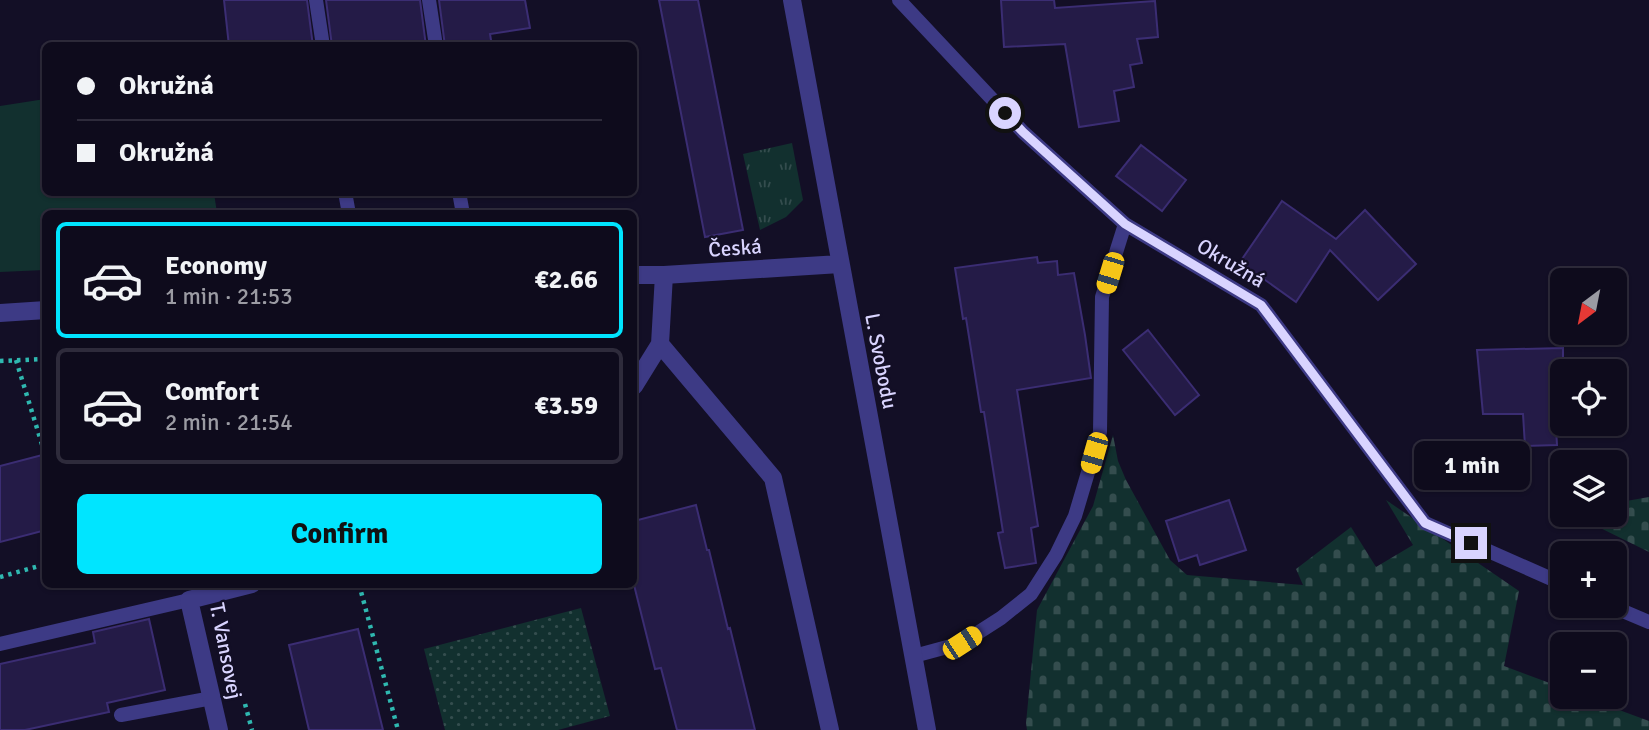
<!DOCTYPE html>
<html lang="en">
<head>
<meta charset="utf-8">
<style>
	body { margin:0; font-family:Signika,sans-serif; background:#1c1929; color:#f1f3f6; height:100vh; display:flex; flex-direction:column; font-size:26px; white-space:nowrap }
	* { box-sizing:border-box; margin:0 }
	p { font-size:23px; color:#9b9ba3 }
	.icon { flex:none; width:38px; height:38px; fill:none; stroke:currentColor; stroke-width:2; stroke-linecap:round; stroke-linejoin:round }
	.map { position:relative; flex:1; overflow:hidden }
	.details { position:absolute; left:42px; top:210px; width:595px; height:378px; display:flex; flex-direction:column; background:#0e0b1c; border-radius:10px; box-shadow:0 2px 5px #0004,0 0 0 2px #2e2b3b }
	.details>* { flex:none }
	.hud { position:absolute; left:42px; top:42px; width:595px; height:154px; border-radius:10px; box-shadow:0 2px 5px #0004,0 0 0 2px #2e2b3b; display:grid; align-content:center; height:154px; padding:0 35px; background:#0e0b1c }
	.needle { width:46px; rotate:212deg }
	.tools { position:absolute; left:1550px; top:268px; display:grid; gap:14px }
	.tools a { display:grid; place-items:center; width:77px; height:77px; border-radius:10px; background:#0e0b1c; box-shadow:0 2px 5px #0004,0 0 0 2px #2e2b3b; font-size:35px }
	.end { position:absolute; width:32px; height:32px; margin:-16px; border:9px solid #d9d4ff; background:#111; box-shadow:0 0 0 4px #111 }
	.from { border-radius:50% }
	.bubble { position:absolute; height:49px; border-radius:10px; background:#0e0b1c; box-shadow:0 2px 5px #0004,0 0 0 2px #2e2b3b; font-size:23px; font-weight:700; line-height:49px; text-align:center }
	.car { position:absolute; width:21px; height:42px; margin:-21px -10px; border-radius:9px; box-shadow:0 0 5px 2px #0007; background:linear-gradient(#f5c518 24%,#345 0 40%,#f5c518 0 76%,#345 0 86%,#f5c518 0) }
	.hud b { display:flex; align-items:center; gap:24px; height:66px; font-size:26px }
	.hud b+b { border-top:2px solid #2e2b3b }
	.hud i { width:18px; height:18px; background:#f1f3f6 }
	ul { padding:12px 0 0; list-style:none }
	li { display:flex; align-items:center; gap:21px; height:116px; margin:0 14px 10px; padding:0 21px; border:4px solid #2e2b3b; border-radius:10px }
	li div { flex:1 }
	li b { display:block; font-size:26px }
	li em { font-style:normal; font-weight:700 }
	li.current { border-color:#00e5ff }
	li>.icon { width:63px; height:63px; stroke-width:1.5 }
	.primary-button { display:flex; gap:14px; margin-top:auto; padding:14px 35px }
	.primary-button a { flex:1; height:80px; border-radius:10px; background:#00e5ff; color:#111; font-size:28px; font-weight:700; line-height:80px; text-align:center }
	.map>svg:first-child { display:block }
	.grass { fill:url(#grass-tufts) }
	.cemetery { fill:url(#cemetery-stones) }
	.park { fill:url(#park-dots) }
	.garden { fill:#12302f }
	.building { fill:#241b47; stroke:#3b2d73; stroke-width:2 }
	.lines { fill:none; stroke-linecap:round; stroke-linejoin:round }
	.path { stroke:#2fb8b0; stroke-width:4.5; stroke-dasharray:3.5 5; stroke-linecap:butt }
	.service { stroke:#3d3a85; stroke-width:14 }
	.minor { stroke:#3d3a85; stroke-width:18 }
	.route { stroke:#d9d4ff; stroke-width:9 }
	.labels { text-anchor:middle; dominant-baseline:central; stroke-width:5; stroke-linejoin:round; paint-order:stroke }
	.street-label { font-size:21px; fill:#d9d4ff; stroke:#130f26 }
</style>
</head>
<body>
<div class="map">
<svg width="1649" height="730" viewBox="0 0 1649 730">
	<defs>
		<pattern id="grass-tufts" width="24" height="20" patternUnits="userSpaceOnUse" patternTransform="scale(1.75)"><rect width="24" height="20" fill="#12302f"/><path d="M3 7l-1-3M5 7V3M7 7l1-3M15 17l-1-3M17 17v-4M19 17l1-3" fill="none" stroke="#344d4e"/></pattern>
		<pattern id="cemetery-stones" width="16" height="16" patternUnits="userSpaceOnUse" patternTransform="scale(1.75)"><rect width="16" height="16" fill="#12302f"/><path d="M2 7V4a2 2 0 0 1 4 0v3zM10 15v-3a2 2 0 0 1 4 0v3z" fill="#344d4e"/></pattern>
		<pattern id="park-dots" width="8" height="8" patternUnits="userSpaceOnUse" patternTransform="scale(1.75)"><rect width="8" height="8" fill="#12302f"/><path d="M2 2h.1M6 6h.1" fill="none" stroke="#344d4e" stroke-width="1.8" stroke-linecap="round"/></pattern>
	</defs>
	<rect width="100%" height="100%" fill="#130f26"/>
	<path class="grass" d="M792 143 803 200 786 217 760 230 743 154Z"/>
	<path class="cemetery" d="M1113 435 1118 461 1126 480 1170 560 1187 575 1303 585 1296 569 1351 527 1376 567 1413 545 1386 500 1519 591 1504 666 1563 688V696L1584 697 1649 721V730H1027L1026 723 1037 610 1093 506Z
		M1649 497V552L1574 515 1615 514V503Z"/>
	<path class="park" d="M581 608 610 716 558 730H445L424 649Z"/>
	<path class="garden" d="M45 99 46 192 214 193 217 213 46 214 45 270 0 272V106Z"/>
	<path class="building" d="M224 0H307L313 46H229Z
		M326 0H420L426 46H332Z
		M439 0H525L530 28 490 34 492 46H445Z
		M659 0H698L743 230 705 237Z
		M1001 0H1054L1055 8 1155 1 1158 37 1137 39 1142 63 1130 65 1134 87 1114 91 1119 121 1079 127 1065 44 1004 47Z
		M1141 145 1186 180 1162 211 1116 176Z
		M1282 201 1336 239 1365 210 1416 264 1378 300 1330 250 1296 302 1240 262Z
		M1037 257 1038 263 1057 261 1058 275 1074 273 1085 335 1091 378 1017 390 1038 526 1031 528 1036 563 1005 568 998 533 1003 532 984 412H981L966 318 963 319 955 268Z
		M1148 330 1199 395 1175 415 1123 350Z
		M1563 348V377L1553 378 1557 445 1525 446 1523 414H1483L1477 350Z
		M46 454V530L0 542V466Z
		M1229 500 1246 550 1200 565 1197 555 1179 561 1166 521Z
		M696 505 707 550H709L728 629 730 628 755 730H677L661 668 655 669 634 585V521Z
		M149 619 165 690 107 703 109 712 25 730H0V664L95 643 93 632Z
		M358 629 383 730H309L289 645Z"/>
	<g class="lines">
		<path class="path" d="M16 360 44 451
			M0 361 46 359
			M0 577 46 564
			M359 584 398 730
			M245 704 252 730"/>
		<path class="service" d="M316 0 323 46
			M429 0 436 46
			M899 0 1023 132 1125 224 1261 305 1425 523 1563 584
			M345 192 349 214
			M459 192 463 214
			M1611 606 1649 622
			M0 644 189 600
			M914 656 962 643 1001 618 1031 594 1056 555 1075 516 1100 432 1102 297 1125 224
			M121 715 212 698"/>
		<path class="minor" d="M792 0 927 730
			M634 275H664L840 264
			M0 313 46 310
			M660 344 773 478 830 730
			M634 386 660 344 664 275
			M219 730 189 600 252 584"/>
	</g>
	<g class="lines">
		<path class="route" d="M1005 113 1023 132 1125 224 1261 305 1425 523 1471 543"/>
	</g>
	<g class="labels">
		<g class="street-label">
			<text transform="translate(735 248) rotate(-4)">Česká</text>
			<text transform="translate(1231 263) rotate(31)">Okružná</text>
			<text transform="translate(881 361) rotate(79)">L. Svobodu</text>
			<text transform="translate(226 651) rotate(79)">T. Vansovej</text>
		</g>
	</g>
</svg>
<div class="tools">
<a><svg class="needle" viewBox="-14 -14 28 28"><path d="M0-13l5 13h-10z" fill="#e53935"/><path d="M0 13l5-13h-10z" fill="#9b9ba3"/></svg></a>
<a><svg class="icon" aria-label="locate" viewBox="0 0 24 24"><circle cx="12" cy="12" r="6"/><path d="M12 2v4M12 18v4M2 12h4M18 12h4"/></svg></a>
<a><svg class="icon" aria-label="layers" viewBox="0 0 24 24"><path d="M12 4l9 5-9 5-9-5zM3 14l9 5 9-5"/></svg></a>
<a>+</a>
<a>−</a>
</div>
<i class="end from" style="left:1005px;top:113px"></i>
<i class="end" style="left:1471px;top:543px"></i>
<div class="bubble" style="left:1414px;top:441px;width:116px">1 min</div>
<i class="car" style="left:1110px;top:273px;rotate:197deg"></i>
<i class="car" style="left:1094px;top:453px;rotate:196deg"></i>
<i class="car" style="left:962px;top:643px;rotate:57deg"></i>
<div class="hud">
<b><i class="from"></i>Okružná</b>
<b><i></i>Okružná</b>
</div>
<section class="details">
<ul>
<li class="current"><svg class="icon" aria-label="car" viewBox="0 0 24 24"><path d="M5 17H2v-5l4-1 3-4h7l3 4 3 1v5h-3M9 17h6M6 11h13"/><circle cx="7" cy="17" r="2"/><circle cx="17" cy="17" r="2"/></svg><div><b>Economy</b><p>1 min · 21:53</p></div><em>€2.66</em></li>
<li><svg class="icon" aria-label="car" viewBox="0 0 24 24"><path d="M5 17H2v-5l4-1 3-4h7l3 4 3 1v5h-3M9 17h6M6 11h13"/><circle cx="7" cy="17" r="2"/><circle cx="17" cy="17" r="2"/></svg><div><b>Comfort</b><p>2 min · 21:54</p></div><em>€3.59</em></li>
</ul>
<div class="primary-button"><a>Confirm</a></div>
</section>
</div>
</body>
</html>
